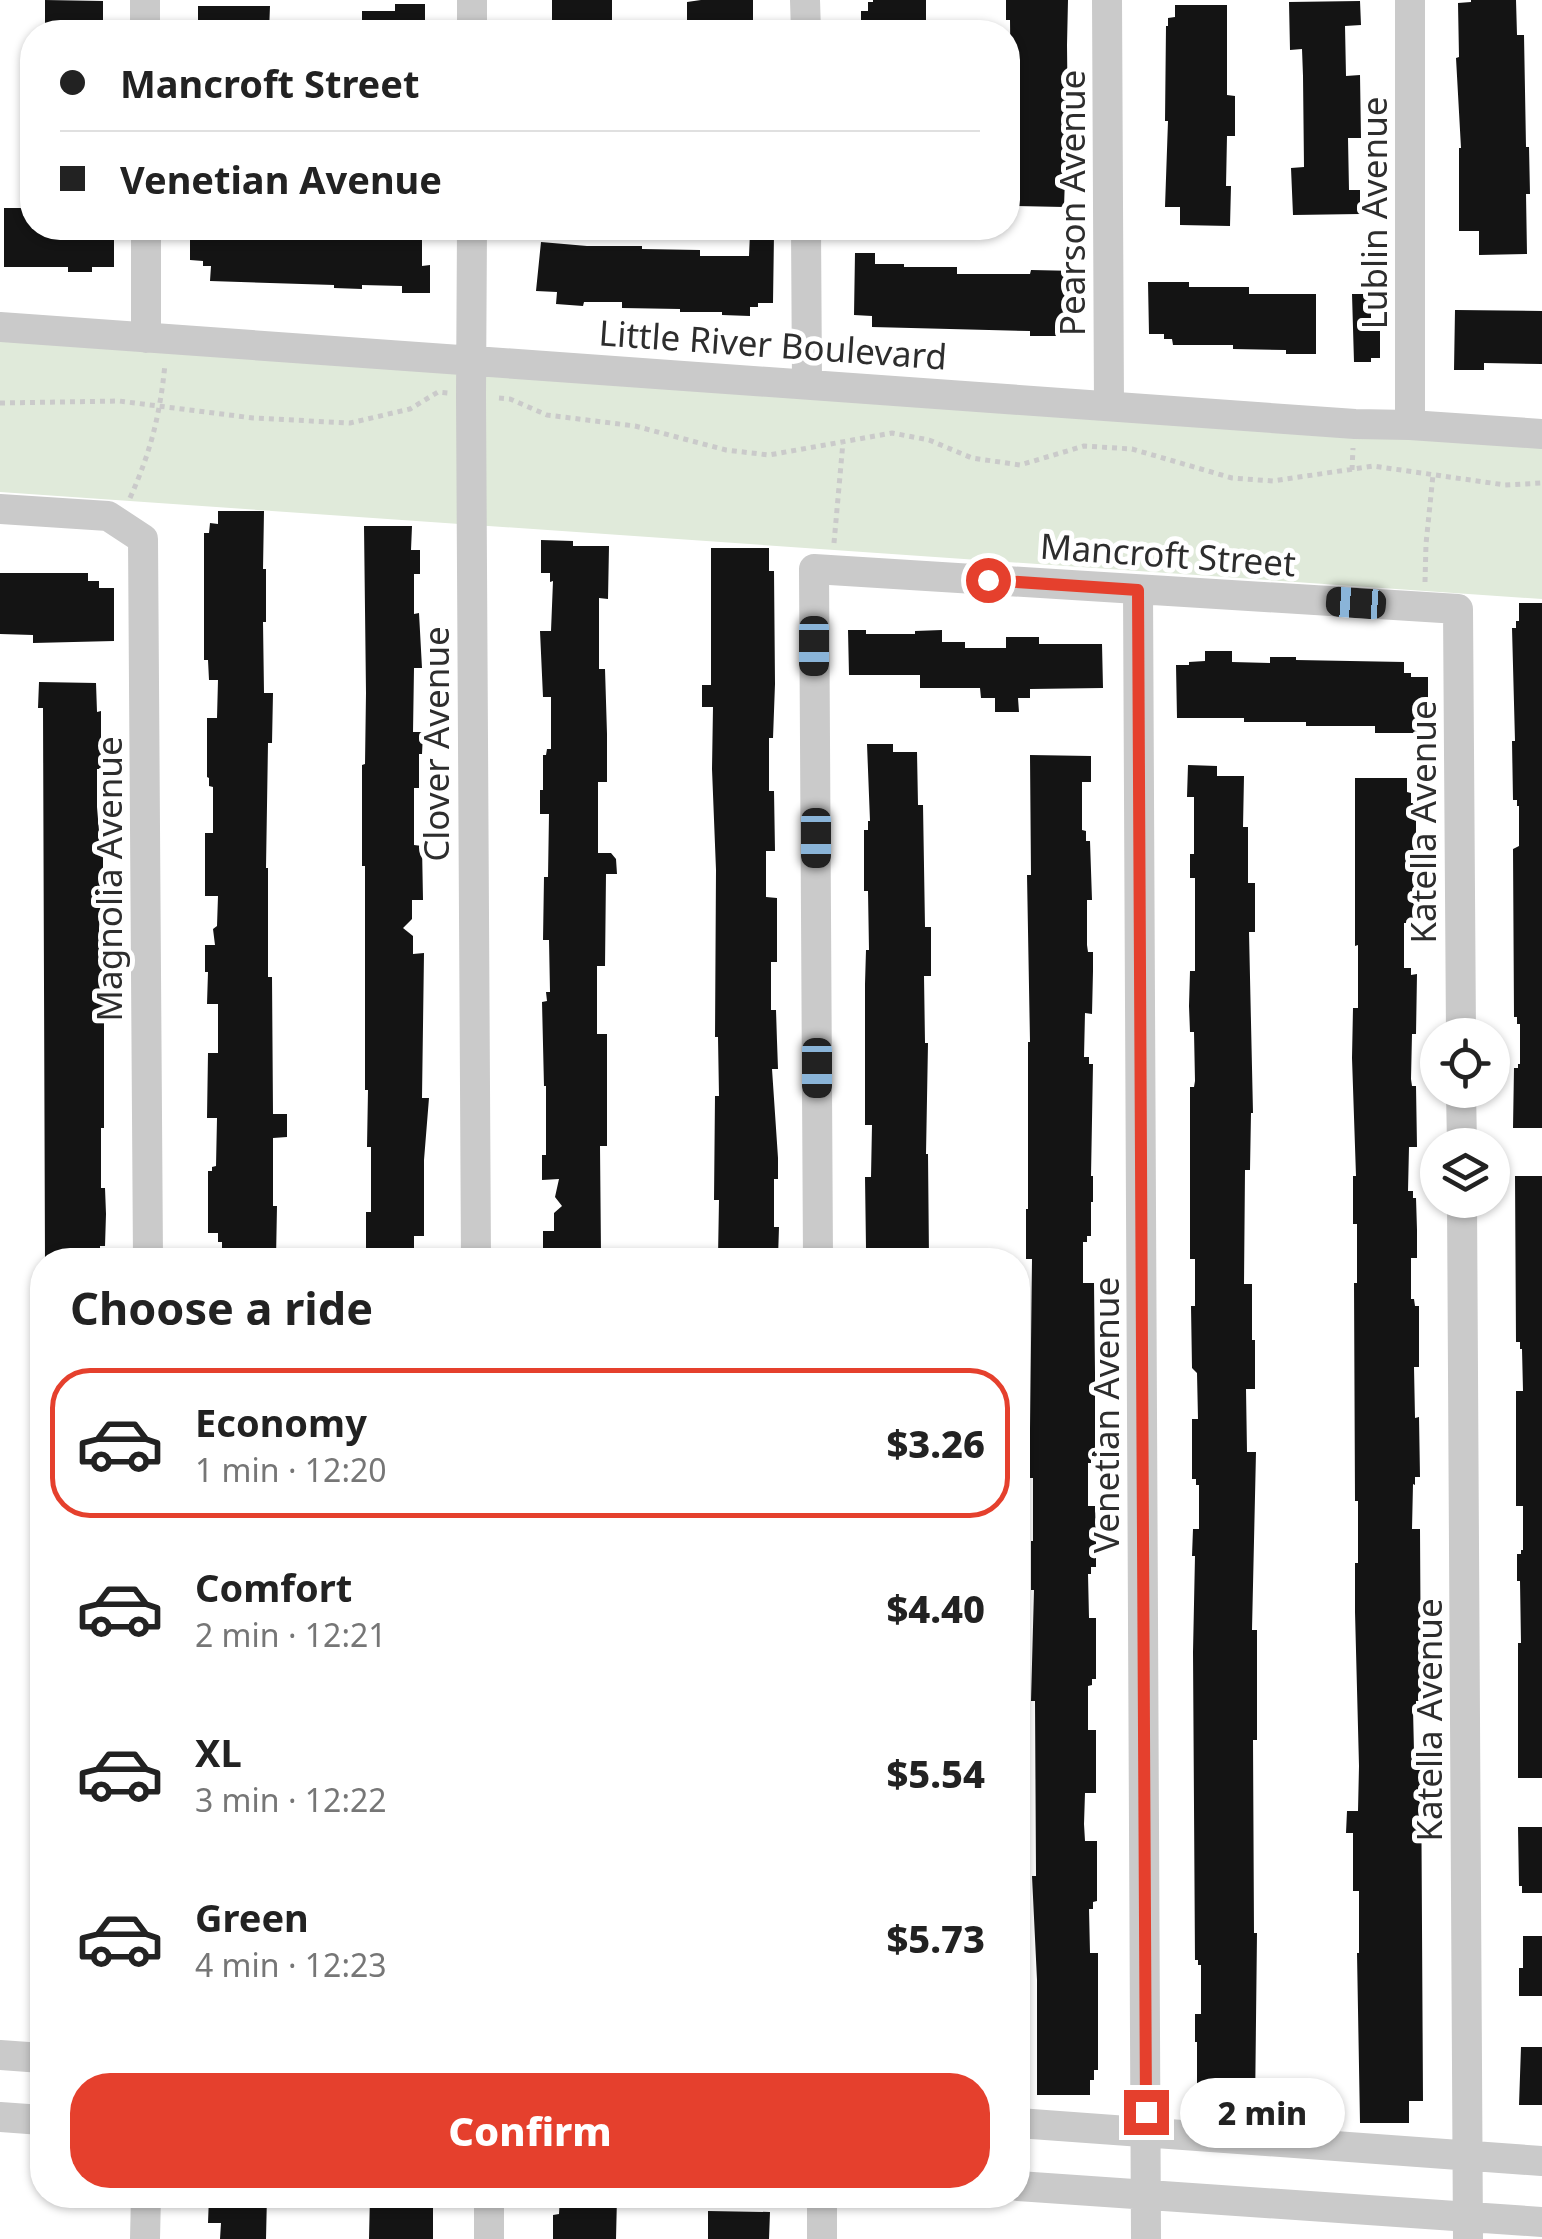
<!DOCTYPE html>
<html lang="en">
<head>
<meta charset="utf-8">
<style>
	body { margin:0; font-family:"Noto Sans",sans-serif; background:#f6f6f6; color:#222; height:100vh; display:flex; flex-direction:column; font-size:38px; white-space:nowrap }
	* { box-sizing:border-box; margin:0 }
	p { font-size:32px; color:#767676 }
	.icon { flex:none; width:55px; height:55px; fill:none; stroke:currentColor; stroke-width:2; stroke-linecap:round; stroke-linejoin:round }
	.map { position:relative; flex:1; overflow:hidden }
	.side { position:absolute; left:30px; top:1248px; width:1000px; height:960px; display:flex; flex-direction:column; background:#fff; border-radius:40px; box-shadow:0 2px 8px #0004 }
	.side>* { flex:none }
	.banner { position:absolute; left:20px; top:20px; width:1000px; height:220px; border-radius:40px; box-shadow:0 2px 8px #0004; display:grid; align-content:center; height:220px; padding:0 40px; background:#fff }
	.controls { position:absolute; left:1420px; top:1018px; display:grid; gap:20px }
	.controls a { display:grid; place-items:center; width:90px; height:90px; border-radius:50%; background:#fff; box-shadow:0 2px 8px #0004; font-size:50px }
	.end { position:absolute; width:45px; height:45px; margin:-22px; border:12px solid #e5402d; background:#fff; box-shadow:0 0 0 5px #fff }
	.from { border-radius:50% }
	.bubble { position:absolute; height:70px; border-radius:35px; background:#fff; box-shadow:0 2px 8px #0004; font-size:32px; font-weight:800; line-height:70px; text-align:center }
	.car { position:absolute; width:30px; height:60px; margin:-30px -15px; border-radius:12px; box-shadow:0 0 8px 2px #0007; background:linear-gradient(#222 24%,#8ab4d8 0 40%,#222 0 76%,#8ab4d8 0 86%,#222 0) }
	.banner b { display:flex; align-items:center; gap:35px; height:95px; font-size:38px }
	.banner b+b { border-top:2px solid #e0e0e0 }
	.banner i { width:25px; height:25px; background:#222 }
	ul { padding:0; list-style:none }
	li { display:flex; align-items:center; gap:30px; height:150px; margin:0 20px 15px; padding:0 20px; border:5px solid transparent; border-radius:40px }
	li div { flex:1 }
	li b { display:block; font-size:38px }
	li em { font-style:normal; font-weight:800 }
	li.selected { border-color:#e5402d }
	li>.icon { width:90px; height:90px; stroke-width:1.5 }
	h2 { padding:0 40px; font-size:45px; line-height:120px }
	.cta { display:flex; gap:20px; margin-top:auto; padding:20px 40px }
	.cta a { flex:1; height:115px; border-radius:40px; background:#e5402d; color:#fff; font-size:40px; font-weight:800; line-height:115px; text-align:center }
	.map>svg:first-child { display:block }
	.green { fill:#e0eada }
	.building { fill:#141414 }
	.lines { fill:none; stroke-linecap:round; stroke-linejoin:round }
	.path { stroke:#cacaca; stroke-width:5; stroke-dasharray:5 5; stroke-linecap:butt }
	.minor { stroke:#cacaca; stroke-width:30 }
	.route { stroke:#e5402d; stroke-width:12 }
	.labels { text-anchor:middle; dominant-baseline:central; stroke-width:10; stroke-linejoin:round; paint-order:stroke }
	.street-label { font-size:35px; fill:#2d2d2d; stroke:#fff }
</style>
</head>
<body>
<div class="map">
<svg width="1542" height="2239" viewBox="0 0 1542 2239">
	<rect width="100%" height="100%" fill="#fff"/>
	<path class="green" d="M0 327 1542 434V599L0 492Z"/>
	<path class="building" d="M45 0 103 1V28H45Z
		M552 0H612V25H603V32H552Z
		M701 0H753V25L700 24V21H687V2Z
		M873 0H926V30L888 29V32H861V11H868V2H873Z
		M1006 0H1068L1067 45 1068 139H1066V148L1064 207 1012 206 1010 20H1006Z
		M1471 0H1516L1517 35H1524L1526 147H1529L1530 194H1526L1527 254 1479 255V231H1459V148H1461L1456 58 1459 57 1458 3 1471 2Z
		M1360 1 1361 25 1345 26 1346 76 1360 75 1361 138H1348L1349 190H1360V214L1293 215 1291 168 1304 167 1303 76 1302 49 1290 50 1289 2Z
		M395 4H425V32H362V11H395Z
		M1175 5H1227V95L1235 96V136H1227L1226 186H1231L1230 226 1180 225V207H1165L1168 121H1165L1166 26H1168V18L1175 17Z
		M198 6H270L269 32H198Z
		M4 208H32V228H114V267H92V272H68V267H4Z
		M190 228H362V230H422V266L430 265V293H402V286L362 285V289L334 288V285L210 281 211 266H203V261L190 260Z
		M750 233 774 234 773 303H758V307H750V316L722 315V312H680V309L622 308V302H584L583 306 556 304 557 292 536 291 541 242 587 246H642V249L700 250V256H749Z
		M855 253H875V264H904V267H957V274H1030L1031 270 1078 271V326L1057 325V336H1030V331L872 327V316L854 315Z
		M1148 282H1189V287H1249V294H1316V354H1286V350L1233 349V345H1173L1172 339H1164V334H1149Z
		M1352 294H1371V330H1380V358H1371V362H1354Z
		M1455 310 1542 311V364L1484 363V370H1454Z
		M218 511H264L263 569H266V622H263L264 693H273L272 743H268L266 868H268V977H272L273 1114H287V1137L273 1138V1206H277L276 1259 222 1258V1242H218V1233H208V1171H212V1167L216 1166 217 1118H207L208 1053H218V1004H207L208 972H205V945H215L213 929 217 926 218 896H205V833H213V787L209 786V778L207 777V718H217L218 680H209L208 660H204V533H209L210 523 218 524Z
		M364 526H412L411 550H420V574H414V614L419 613 422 668H414L413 732H423L422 754H419V788H414V845L422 846 423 900H412V919L403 928 413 936V954L424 953 422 1098H429L424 1160V1236H414V1258H366V1212H371V1147H367L368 1090H365V866H362V765L365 764 366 693Z
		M541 540 573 541V546H609L608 599 599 598V669H605L607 734V782H598V853H611L616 859 617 874H606L605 966H597V1034H607V1146H600L601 1254 543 1255V1231H554V1213L562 1206 555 1197 559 1179 542 1180V1155H546V1086H544L542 1002 547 1001 546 992H550L549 940H543L544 877H548L549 814H540V790H543V755H546L547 749H551V697H543L540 631H551L553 581 550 582V573H541Z
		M711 548H769V571H774L775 684 773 738H769V791H774L775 851H766V897L777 898V962H771V1010H776L777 1041 778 1069H772L778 1158V1179H774V1227H779L778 1258 718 1257 719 1200H714L715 1096H719L718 1037H715L716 870 712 769 713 707H702V685H711Z
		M0 573H88V581H99V588H114V641L33 643V635L0 634Z
		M1519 603H1542V1128H1513L1514 1068H1518V1064H1520V1024H1517V1017H1514L1513 849 1519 846V806H1517V800H1513L1512 741H1515L1512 628H1516V621H1519Z
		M848 630H866V634H915V631L942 630V642H965V648H1006V637H1039V644H1102L1103 688 1030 689V698H1018L1019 712H995V698H981L980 688H920V675H849Z
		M1205 651H1232V662L1270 663V657H1296V660L1404 662V673H1411V677H1428V733H1375V726H1306V722H1244V718H1177L1176 665H1189V662L1205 661Z
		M39 682 96 683 97 712 101 711V769H97V807L99 831H103V870L99 928V948H104V1128H101V1188H105L106 1214 105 1246H100V1260H45L43 708H38Z
		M867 744H893V752H917L918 805H923L925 927H931V976H924L925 1043H928L926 1154H928L929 1259H871V1248H866L865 1177H871L872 1125H865V984L866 950H869L868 891H864V830H868V821H870Z
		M1030 755 1091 756V782H1082V830L1086 831V841H1090L1092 900H1087V945L1088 952H1093V971L1092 1014 1085 1013 1084 1057H1089V1064H1093L1091 1176H1093V1202H1091V1236H1087V1242H1083V1283H1094L1095 1373V1456H1091V1463H1088V1506H1095L1096 1540V1567H1091V1574H1088L1089 1618H1096V1679H1092V1685L1088 1686V1730H1096V1793H1085L1084 1824 1085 1841H1097V1901L1093 1902V1909H1089L1090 1953H1098V2070H1094V2080H1090V2095H1037V1980L1032 1876H1036L1035 1701H1031L1034 1590H1031V1541H1033V1478H1030V1429L1032 1259H1026V1209H1028V1042H1030L1027 875H1031Z
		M1188 765 1217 766V776H1244L1243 827H1248V883H1255V932H1249L1253 1113H1251L1250 1170H1245L1244 1284H1252V1340H1255V1389H1246L1247 1452H1256L1252 1630H1257V1740H1253L1254 1933H1257L1255 2110H1208V2088H1197V2042H1195V2014H1201V1965H1198V1960H1195L1193 1652 1195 1556H1192L1193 1529H1199V1485H1196V1479H1192V1419H1198L1197 1373 1192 1368 1191 1306H1195V1259H1190V1087H1194L1195 1081 1194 1032H1190L1189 1006 1190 971H1195V878H1190V854H1194V797H1187Z
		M1355 778H1407V792L1411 793V803H1416V923H1404V968H1411V975L1417 974 1416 1034H1412L1411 1079 1412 1086H1416L1417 1147H1409L1408 1191H1413V1198H1416L1417 1230V1258H1411V1299H1414L1415 1306H1419V1367H1414L1415 1418 1419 1417 1420 1477H1415V1485L1413 1484 1412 1529H1420L1421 1701H1416V1708L1413 1709 1414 1752H1421L1423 2101H1409V2123H1360L1357 1953H1359V1891H1353V1833H1346L1347 1811H1358L1359 1766 1355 1612V1563H1358V1501H1355L1354 1283H1357V1224H1353V1176H1356L1352 1058 1353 1008H1358V945L1355 946Z
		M1515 1176H1542V1778H1518V1643H1521L1520 1581H1517V1554H1521V1550H1523V1506H1516V1391H1523L1522 1349H1520V1342H1516Z
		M1518 1827H1542V1893H1522V1886H1519Z
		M1523 1936H1542V1996H1519V1968H1523Z
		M1521 2047H1542V2105H1519Z
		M214 2195H267L266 2239H220L221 2223H208L209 2196Z
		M370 2195H427V2203H433V2239H369Z
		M560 2196 617 2197 616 2239H553V2215L559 2214Z
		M708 2211 770 2212 769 2239H708Z"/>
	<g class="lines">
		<path class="path" d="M499 398 510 399 547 415 635 426 726 450 769 455 892 433 929 440 972 458 1020 465 1084 446 1132 449 1232 478 1273 481 1373 466 1505 485 1542 483
			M0 403 119 401 253 418 350 423 410 409 438 392 448 393
			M1352 470 1353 448
			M130 498C151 451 160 415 165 364
			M834 543 843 442
			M1425 582 1426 544 1433 475"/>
		<path class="minor" d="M145 0V32
			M472 0V32
			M805 0 806 32
			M1107 0 1109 405
			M1410 0V425
			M146 228V338
			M472 228 471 396 476 1260
			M806 228 807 383
			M0 327 1355 424 1410 425 1542 434
			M0 509 108 516 143 539 148 1260
			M1138 590 1146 2239
			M1461 1090 1462 1145
			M1462 1200 1468 2239
			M818 1260 814 569 1458 609 1461 1035
			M0 2055 42 2058
			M0 2117 42 2120
			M1018 2123 1542 2161
			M1018 2186 1542 2222
			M489 2195V2239
			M145 2239 146 2195
			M822 2239V2195"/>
	</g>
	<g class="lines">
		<path class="route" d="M988 580 1138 590 1146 2112"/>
	</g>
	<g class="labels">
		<g class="street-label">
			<text transform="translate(1071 203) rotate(-90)">Pearson Avenue</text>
			<text transform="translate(1373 213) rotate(-90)">Lublin Avenue</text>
			<text transform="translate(773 344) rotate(4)">Little River Boulevard</text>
			<text transform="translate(1168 554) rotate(4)">Mancroft Street</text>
			<text transform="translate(435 744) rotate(-90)">Clover Avenue</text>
			<text transform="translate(1422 822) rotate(-90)">Katella Avenue</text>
			<text transform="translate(108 879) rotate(-90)">Magnolia Avenue</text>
			<text transform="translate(1105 1415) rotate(-90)">Venetian Avenue</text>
			<text transform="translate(1428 1720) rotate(-90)">Katella Avenue</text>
		</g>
	</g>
</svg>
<div class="controls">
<a><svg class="icon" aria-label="locate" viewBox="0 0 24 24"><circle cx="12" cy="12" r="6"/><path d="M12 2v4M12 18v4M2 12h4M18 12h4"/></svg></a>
<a><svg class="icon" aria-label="layers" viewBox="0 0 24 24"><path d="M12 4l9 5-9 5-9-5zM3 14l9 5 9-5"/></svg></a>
</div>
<i class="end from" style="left:988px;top:580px"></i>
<i class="end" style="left:1146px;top:2112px"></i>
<div class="bubble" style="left:1180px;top:2078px;width:165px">2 min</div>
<i class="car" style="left:1356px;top:603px;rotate:274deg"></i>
<i class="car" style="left:814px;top:646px;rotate:180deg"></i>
<i class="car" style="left:816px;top:838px;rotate:180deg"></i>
<i class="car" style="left:817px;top:1068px;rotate:180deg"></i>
<div class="banner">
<b><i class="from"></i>Mancroft Street</b>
<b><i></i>Venetian Avenue</b>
</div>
<section class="side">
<h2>Choose a ride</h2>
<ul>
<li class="selected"><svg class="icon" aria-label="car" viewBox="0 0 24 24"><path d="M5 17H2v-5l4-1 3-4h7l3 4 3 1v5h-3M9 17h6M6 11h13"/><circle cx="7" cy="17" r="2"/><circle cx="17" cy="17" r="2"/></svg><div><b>Economy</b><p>1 min · 12:20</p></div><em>$3.26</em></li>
<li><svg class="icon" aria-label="car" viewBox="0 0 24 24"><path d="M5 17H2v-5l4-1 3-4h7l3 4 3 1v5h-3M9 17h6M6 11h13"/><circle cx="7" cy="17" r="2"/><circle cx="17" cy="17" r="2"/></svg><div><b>Comfort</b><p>2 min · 12:21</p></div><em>$4.40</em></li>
<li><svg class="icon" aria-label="car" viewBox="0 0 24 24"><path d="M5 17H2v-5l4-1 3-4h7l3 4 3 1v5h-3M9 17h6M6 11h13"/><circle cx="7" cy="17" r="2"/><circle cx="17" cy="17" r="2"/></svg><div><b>XL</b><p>3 min · 12:22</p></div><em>$5.54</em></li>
<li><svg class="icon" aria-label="car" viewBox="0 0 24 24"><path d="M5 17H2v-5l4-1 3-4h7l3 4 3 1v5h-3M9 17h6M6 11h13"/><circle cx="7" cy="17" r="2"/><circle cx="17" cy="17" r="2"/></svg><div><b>Green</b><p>4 min · 12:23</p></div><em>$5.73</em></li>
</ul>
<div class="cta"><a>Confirm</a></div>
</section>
</div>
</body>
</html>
